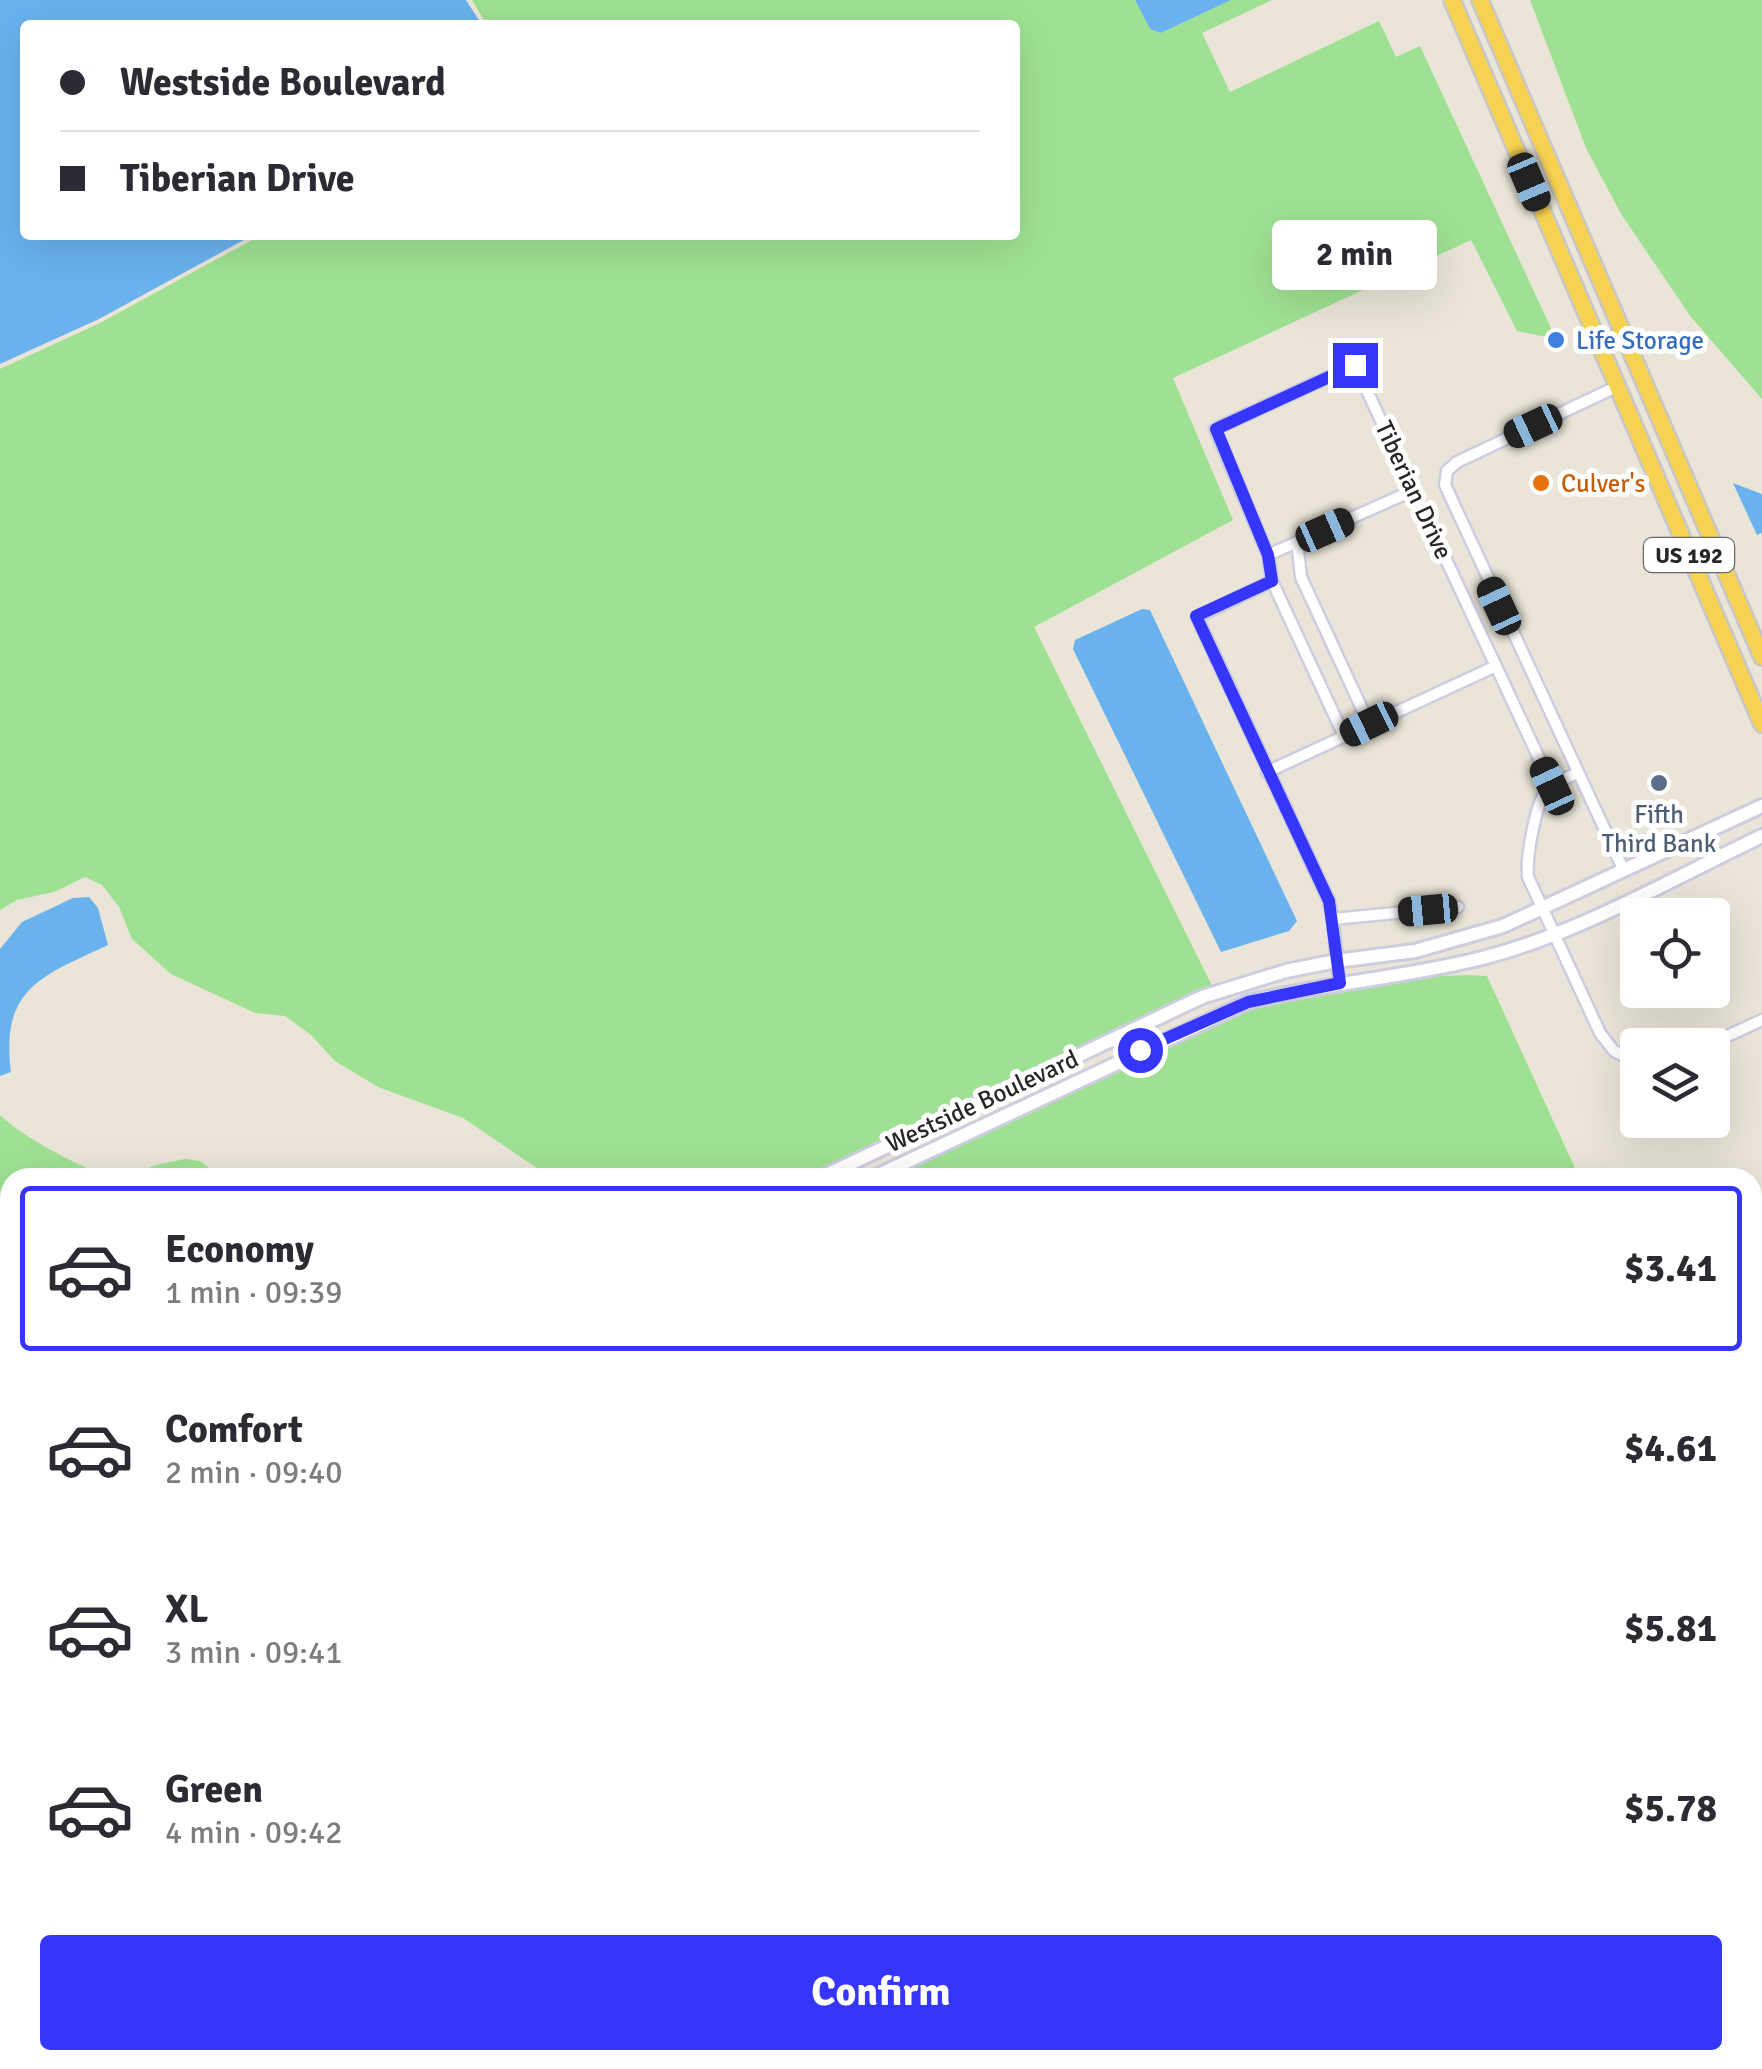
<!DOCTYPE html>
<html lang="en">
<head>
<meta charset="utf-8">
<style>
	body { margin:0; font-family:Signika,sans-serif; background:#f7f7f7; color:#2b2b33; height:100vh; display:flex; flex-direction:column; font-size:38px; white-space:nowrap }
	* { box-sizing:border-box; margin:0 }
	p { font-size:32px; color:#7c7c81 }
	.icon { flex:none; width:55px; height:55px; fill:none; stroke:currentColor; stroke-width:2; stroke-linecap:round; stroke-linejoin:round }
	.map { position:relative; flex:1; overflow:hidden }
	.drawer { position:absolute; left:0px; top:1168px; width:1762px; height:902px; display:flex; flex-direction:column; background:#fff; border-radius:30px 30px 0 0; box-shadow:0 10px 40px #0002 }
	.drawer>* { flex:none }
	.top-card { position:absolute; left:20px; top:20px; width:1000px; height:220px; border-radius:10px; box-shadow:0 10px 40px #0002; display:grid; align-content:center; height:220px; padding:0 40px; background:#fff }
	.tools { position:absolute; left:1620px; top:898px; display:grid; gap:20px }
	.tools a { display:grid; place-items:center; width:110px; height:110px; border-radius:10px; background:#fff; box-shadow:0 10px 40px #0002; font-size:50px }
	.end { position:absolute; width:45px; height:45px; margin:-22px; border:12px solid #3536fa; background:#fff; box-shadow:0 0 0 5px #fff }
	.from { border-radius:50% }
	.bubble { position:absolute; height:70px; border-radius:10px; background:#fff; box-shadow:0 10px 40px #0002; font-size:32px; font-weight:800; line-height:70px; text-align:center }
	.car { position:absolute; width:30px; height:60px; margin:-30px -15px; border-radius:12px; box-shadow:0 0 8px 2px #0007; background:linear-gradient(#222 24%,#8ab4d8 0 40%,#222 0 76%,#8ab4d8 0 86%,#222 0) }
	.top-card b { display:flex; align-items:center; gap:35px; height:95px; font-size:38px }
	.top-card b+b { border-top:2px solid #e1e1e2 }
	.top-card i { width:25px; height:25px; background:#2b2b33 }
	ul { padding:18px 0 0; list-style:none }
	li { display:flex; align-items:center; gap:30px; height:165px; margin:0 20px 15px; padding:0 20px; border:5px solid transparent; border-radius:10px }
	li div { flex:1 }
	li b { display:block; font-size:38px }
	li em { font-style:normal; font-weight:800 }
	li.current { border-color:#3536fa }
	li>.icon { width:90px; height:90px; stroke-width:1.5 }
	.primary-button { display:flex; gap:20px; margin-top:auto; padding:20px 40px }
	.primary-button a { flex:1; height:115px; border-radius:10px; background:#3536fa; color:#fff; font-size:40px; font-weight:800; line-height:115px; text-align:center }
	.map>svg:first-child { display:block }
	.green { fill:#9fe193 }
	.water { fill:#69b2ee }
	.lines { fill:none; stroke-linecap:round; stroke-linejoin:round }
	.minor-casing { stroke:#cdcde0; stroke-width:15 }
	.tertiary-casing { stroke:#cdcde0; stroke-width:18 }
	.trunk-casing { stroke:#c7c7c7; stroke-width:20 }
	.minor { stroke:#fff; stroke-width:10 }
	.tertiary { stroke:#fff; stroke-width:12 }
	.trunk { stroke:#f7d252; stroke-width:15 }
	.route { stroke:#3536fa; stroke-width:12 }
	.shop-dot { fill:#3f7fe0; stroke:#fff; stroke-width:4 }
	.food-dot { fill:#e8710a; stroke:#fff; stroke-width:4 }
	.service-dot { fill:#5c6f8a; stroke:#fff; stroke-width:4 }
	.labels { text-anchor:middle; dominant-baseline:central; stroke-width:10; stroke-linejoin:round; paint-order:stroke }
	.shield { fill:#fff; stroke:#686868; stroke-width:2.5 }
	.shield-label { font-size:22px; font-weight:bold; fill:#272727 }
	.shop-label { font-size:25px; fill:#366cbe; stroke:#fff; text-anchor:start }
	.food-label { font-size:25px; fill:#c56008; stroke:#fff; text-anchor:start }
	.street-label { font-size:25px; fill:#272727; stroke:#fff }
	.service-label { font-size:25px; fill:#4e5e75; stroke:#fff }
</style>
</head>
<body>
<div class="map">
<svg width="1762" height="2069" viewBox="0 0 1762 2069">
	<rect width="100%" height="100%" fill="#eae5d8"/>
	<path class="green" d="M472 0H1135L1150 29 1161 33 1231 0H1272L1202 33 1230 92 1379 21 1396 57 1420 46 1556 339 1517 331 1471 240 1173 378 1233 520 1034 627 1213 988 807 1177H550L463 1118 378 1087 335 1061 311 1035 285 1016 255 1013 171 974 132 939 119 907 102 885 85 877 54 892 17 900 0 910V369L100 323 261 235H1015V25H487Z
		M1530 0H1762V399L1691 317 1621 214 1586 148Z
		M1467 975 1487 976 1579 1177 884 1178 1249 1007 1402 978Z
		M0 1115C23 1137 84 1171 115 1177L10 1178V1472L0 1479Z
		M185 1159 200 1161 221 1177H126L156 1165Z
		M1753 1859 1762 1860V2069L1612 2066 1591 2060H1752Z"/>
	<path class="water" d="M0 0H466L482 25H25V235H253L99 319 0 364Z
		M1135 0H1231L1161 33 1150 29Z
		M1733 483 1762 494V533L1757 535Z
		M1142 609 1150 610 1297 921 1289 931 1221 952 1073 649 1075 640Z
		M89 897 98 908 108 945C42 976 0 988 11 1072L0 1076V949L22 922 73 898Z
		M211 2060H379L384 2069H214Z
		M1024 2060H1184L1164 2069H1019Z"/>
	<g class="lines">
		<g class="minor-casing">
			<path id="minor" d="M1616 387 1457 462 1447 471 1445 485 1624 871
				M1297 542 1301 577 1369 724
				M1268 555 1414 490
				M1272 581 1197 617 1329 901 1333 919 1458 907
				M1344 736 1272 581 1268 555 1215 429 1355 365 1552 786
				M1267 772 1496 666
				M1577 773C1568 778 1556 781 1548 789 1535 802 1526 859 1528 877L1600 1033 1614 1051 1638 1063
				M1333 919 1339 983
				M1708 1045 1762 1020
				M0 1691 10 1712
				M1752 1698 1762 1699
				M1752 1717 1762 1719
				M1752 1769 1762 1771
				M0 1886 10 1881
				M0 1965 10 1986
				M45 2060 49 2069
				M623 2060 626 2069
				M926 2060 927 2069
				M123 2069 142 2060
				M1346 2069 1365 2060"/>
		</g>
		<g class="tertiary-casing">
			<path id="tertiary" d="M820 1178 1202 997 1286 971 1336 961 1415 951 1503 926 1762 806
				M872 1178 1248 1002C1322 984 1399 978 1474 960 1575 936 1669 880 1762 836
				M0 1567 10 1562
				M0 1593 10 1588"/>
		</g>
		<g class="trunk-casing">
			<path id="trunk" d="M1452 0 1762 724
				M1480 0 1762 657"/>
		</g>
		<use href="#minor" class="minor"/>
		<use href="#tertiary" class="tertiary"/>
		<use href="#trunk" class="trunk"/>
	</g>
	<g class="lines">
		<path class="route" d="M1140 1050 1248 1002 1340 983 1329 901 1196 616 1272 581 1268 555 1216 429 1355 365"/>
	</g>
	<circle class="shop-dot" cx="1556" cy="340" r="10"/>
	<circle class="food-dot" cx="1541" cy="483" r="10"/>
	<circle class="service-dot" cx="1659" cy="783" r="10"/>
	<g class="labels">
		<rect class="shield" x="1644" y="538" width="90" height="34" rx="8"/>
		<g class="shield-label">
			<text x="1689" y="555">US 192</text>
		</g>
		<g class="shop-label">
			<text x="1576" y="340">Life Storage</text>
		</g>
		<g class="food-label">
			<text x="1561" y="483">Culver's</text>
		</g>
		<g class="street-label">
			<text transform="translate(1414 490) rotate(65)">Tiberian Drive</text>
			<text transform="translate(982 1101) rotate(-25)">Westside Boulevard</text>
		</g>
		<g class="service-label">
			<text x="1659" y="814">Fifth<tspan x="1659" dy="29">Third Bank</tspan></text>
		</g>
	</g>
</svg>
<div class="tools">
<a><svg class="icon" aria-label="locate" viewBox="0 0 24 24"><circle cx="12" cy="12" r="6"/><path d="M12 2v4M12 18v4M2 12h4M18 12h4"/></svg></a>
<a><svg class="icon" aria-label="layers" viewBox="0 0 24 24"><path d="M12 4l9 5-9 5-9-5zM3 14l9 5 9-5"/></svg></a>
</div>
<i class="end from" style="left:1140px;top:1050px"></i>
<i class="end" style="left:1355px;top:365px"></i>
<div class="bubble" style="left:1272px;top:220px;width:165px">2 min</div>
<i class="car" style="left:1529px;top:182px;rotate:157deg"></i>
<i class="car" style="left:1533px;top:426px;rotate:245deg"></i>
<i class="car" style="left:1325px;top:530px;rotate:66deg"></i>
<i class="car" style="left:1499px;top:606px;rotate:335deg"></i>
<i class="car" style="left:1369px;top:724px;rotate:244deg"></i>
<i class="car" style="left:1552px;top:786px;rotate:335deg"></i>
<i class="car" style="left:1428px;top:910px;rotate:265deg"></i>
<div class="top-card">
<b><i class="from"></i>Westside Boulevard</b>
<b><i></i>Tiberian Drive</b>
</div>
<section class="drawer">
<ul>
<li class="current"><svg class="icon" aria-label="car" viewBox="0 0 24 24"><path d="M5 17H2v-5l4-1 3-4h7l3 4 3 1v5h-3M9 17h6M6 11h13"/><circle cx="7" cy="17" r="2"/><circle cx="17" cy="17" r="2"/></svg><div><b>Economy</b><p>1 min · 09:39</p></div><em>$3.41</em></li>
<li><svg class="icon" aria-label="car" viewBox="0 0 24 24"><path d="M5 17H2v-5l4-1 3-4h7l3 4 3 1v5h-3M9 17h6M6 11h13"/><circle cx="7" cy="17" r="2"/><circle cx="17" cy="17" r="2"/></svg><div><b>Comfort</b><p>2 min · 09:40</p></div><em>$4.61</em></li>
<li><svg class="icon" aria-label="car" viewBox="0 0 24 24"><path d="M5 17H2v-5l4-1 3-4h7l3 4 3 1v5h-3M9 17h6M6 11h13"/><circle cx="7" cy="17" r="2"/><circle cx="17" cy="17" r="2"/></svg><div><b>XL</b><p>3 min · 09:41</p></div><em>$5.81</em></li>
<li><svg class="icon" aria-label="car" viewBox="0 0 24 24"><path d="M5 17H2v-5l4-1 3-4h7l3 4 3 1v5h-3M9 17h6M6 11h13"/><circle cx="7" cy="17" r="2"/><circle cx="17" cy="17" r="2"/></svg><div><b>Green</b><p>4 min · 09:42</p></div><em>$5.78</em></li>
</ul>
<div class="primary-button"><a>Confirm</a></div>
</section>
</div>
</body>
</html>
